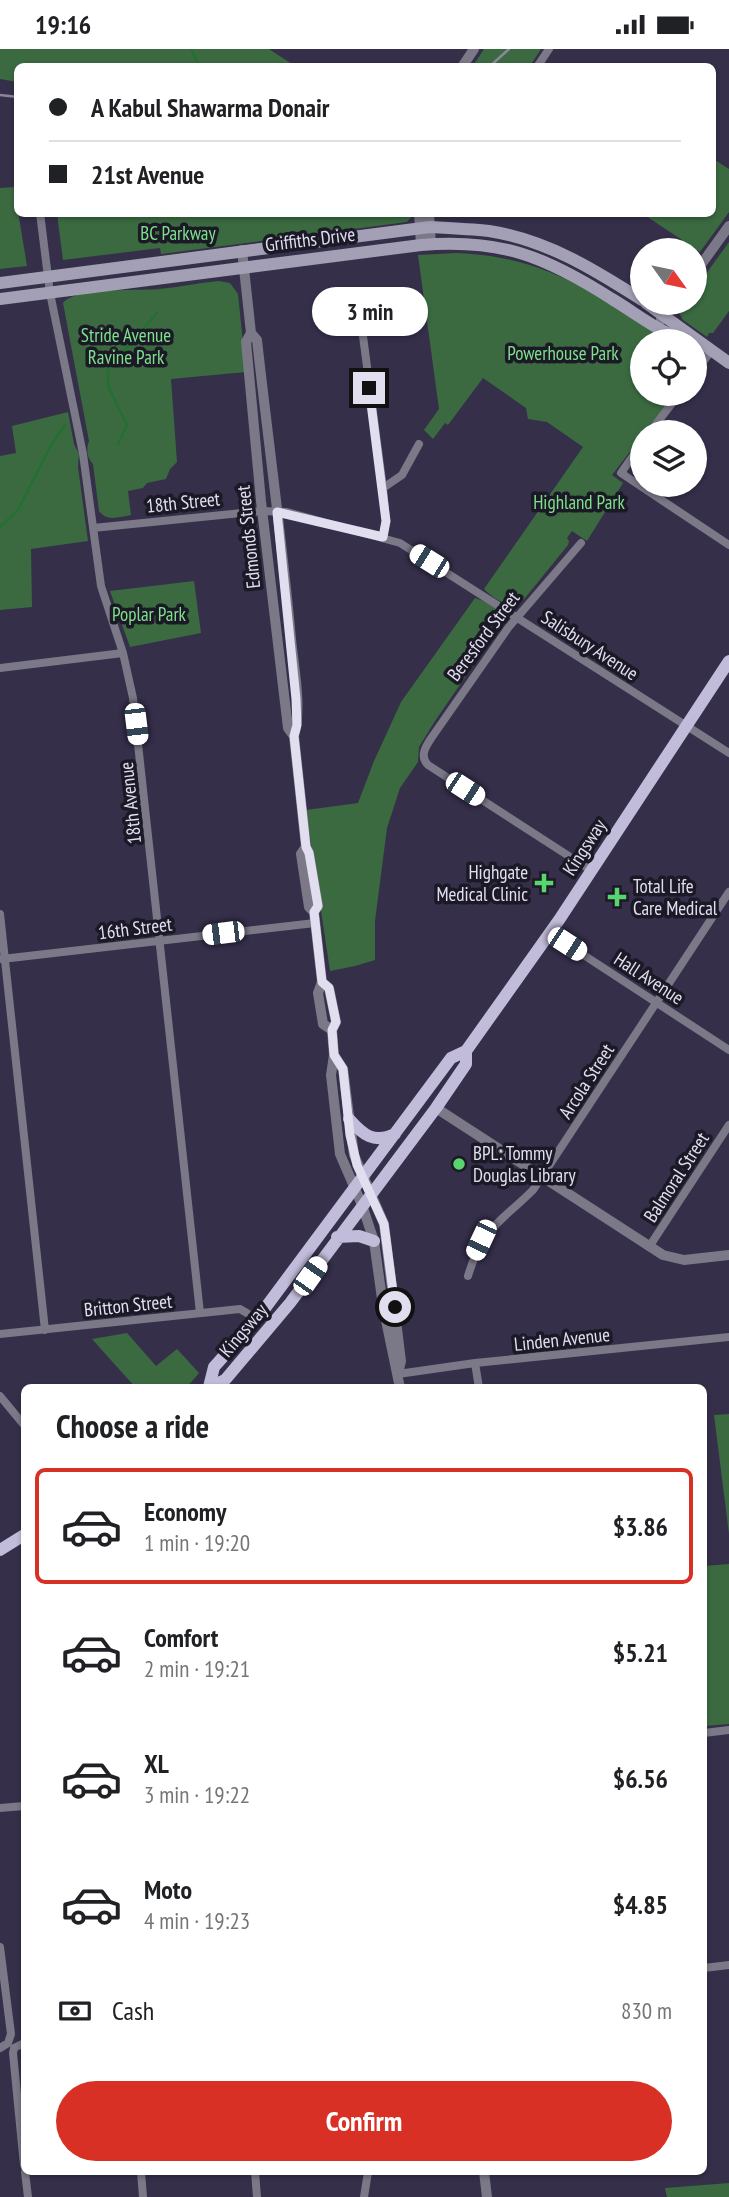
<!DOCTYPE html>
<html lang="en">
<head>
<meta charset="utf-8">
<style>
	body { margin:0; font-family:"PT Sans Narrow",sans-serif; background:#f6f6f6; color:#202124; height:100vh; display:flex; flex-direction:column; font-size:26px; white-space:nowrap }
	* { box-sizing:border-box; margin:0 }
	p { font-size:23px; color:#757577 }
	.icon { flex:none; width:38px; height:38px; fill:none; stroke:currentColor; stroke-width:2; stroke-linecap:round; stroke-linejoin:round }
	.map { position:relative; flex:1; overflow:hidden }
	.side { position:absolute; left:21px; top:1335px; width:686px; height:791px; display:flex; flex-direction:column; background:#fff; border-radius:10px; box-shadow:0 2px 5px #0004 }
	.side>* { flex:none }
	.hud { position:absolute; left:14px; top:14px; width:702px; height:154px; border-radius:10px; box-shadow:0 2px 5px #0004; display:grid; align-content:center; height:154px; padding:0 35px; background:#fff }
	.needle { width:46px; rotate:123deg }
	.fabs { position:absolute; left:630px; top:189px; display:grid; gap:14px }
	.fabs a { display:grid; place-items:center; width:77px; height:77px; border-radius:50%; background:#fff; box-shadow:0 2px 5px #0004; font-size:35px }
	.end { position:absolute; width:32px; height:32px; margin:-16px; border:9px solid #e1def0; background:#111; box-shadow:0 0 0 4px #111 }
	.from { border-radius:50% }
	.bubble { position:absolute; height:49px; border-radius:24px; background:#fff; box-shadow:0 2px 5px #0004; font-size:23px; font-weight:600; line-height:49px; text-align:center }
	.car { position:absolute; width:21px; height:42px; margin:-21px -10px; border-radius:9px; box-shadow:0 0 5px 2px #0007; background:linear-gradient(#fff 24%,#345 0 40%,#fff 0 76%,#345 0 86%,#fff 0) }
	.hud b { display:flex; align-items:center; gap:24px; height:66px; font-size:26px }
	.hud b+b { border-top:2px solid #e0e0e0 }
	.hud i { width:18px; height:18px; background:#202124 }
	ul { padding:0; list-style:none }
	li { display:flex; align-items:center; gap:21px; height:116px; margin:0 14px 10px; padding:0 21px; border:4px solid transparent; border-radius:10px }
	li div { flex:1 }
	li b { display:block; font-size:26px }
	li em { font-style:normal; font-weight:600 }
	li.on { border-color:#d93025 }
	li>.icon { width:63px; height:63px; stroke-width:1.5 }
	h2 { padding:0 35px; font-size:32px; line-height:84px }
	.pay { display:flex; align-items:center; gap:18px; height:77px; padding:0 35px; font-size:26px }
	.pay p { margin-inline-start:auto }
	.primary-button { display:flex; gap:14px; margin-top:auto; padding:14px 35px }
	.primary-button a { flex:1; height:80px; border-radius:42px; background:#d93025; color:#fff; font-size:28px; font-weight:600; line-height:80px; text-align:center }
	.status { display:flex; justify-content:space-between; align-items:center; height:49px; padding:0 35px; background:#fff; direction:ltr }
	.status svg { height:19px; fill:currentColor }
	.map>svg:first-child { display:block }
	.green { fill:#3b6a41 }
	.lines { fill:none; stroke-linecap:round; stroke-linejoin:round }
	.stream { stroke:#227132; stroke-width:2.5 }
	.minor { stroke:#7b7887; stroke-width:8 }
	.tertiary { stroke:#7b7887; stroke-width:10 }
	.secondary { stroke:#a39fb5; stroke-width:12 }
	.primary { stroke:#c1bcd9; stroke-width:12 }
	.rail { stroke:#8b869d; stroke-width:2.5 }
	.route { stroke:#e1def0; stroke-width:9 }
	.poi-dot { fill:#59d56f; stroke:#1c1926; stroke-width:2.5 }
	.labels { text-anchor:middle; dominant-baseline:central; stroke-width:7; stroke-linejoin:round; paint-order:stroke }
	.park-label { font-size:19px; fill:#7de08a; stroke:#1c1926 }
	.street-label { font-size:19px; fill:#e1def0; stroke:#1c1926 }
	.poi-label { font-size:19px; fill:#e1def0; stroke:#1c1926; text-anchor:start }
</style>
</head>
<body>
<div class="status"><b>19:16</b><svg viewBox="0 0 49 12"><path d="M0 12V9h3v3zM5 12V6h3v6zM10 12V3h3v9zM15 12V0h3v12zM26 1h20v11H26zM47 4h2v5h-2z"/></svg></div>
<div class="map">
<svg width="729" height="2148" viewBox="0 0 729 2148">
	<rect width="100%" height="100%" fill="#352f4a"/>
	<path class="green" d="M0 0H269L295 17 18 18 17 33 0 30Z
		M484 0H541L530 17H473Z
		M712 109 729 120V163L700 203 643 165 712 164Z
		M14 138 27 217 0 220V139Z
		M57 165H414L407 173 161 205 160 199 63 211Z
		M729 193V262L713 284H709L707 288 683 271 679 264 685 254H695V240Z
		M457 204C549 208 594 245 668 292H642V345H675L645 383H642V387L612 426 623 434 587 492 572 482 567 489 569 492 568 496 521 554C507 559 494 550 484 540L583 398 547 373 528 370 526 359 483 329 448 376 445 374 433 390 424 381 439 360 418 206Z
		M219 232 230 234 238 245 246 323 171 330 177 413 170 420 166 430 147 434 143 439 128 442 131 466C119 468 107 473 99 462L93 415C87 410 86 399 89 392L63 254C75 238 139 242 159 240 179 238 199 234 219 232Z
		M68 363 74 395 79 405 78 418 88 492 31 500 32 558 0 561V407L16 404 12 377Z
		M194 532 201 584 130 598 110 542Z
		M475 549C486 552 502 561 503 573L435 672 419 698 418 713 400 739 387 779 375 872V911L355 917 330 922 306 761 358 754 374 712 401 653Z
		M127 1284 156 1317 177 1300 199 1324 186 1339H136L92 1290Z
		M729 1365V1485L714 1366Z
		M729 1515V1675L705 1677 704 1675V1517Z
		M729 2134V2148H667L665 2139Z"/>
	<g class="lines">
		<path class="stream" d="M191 0 200 18
			M118 395 127 376 108 337V320L157 264
			M0 478 18 461 51 396 65 376"/>
		<path class="minor" d="M537 18 549 0
			M40 164 50 244 83 405 101 537 123 604 133 649 200 1264
			M361 272 383 439 386 472 383 488
			M695 324 711 302
			M650 383 679 345
			M642 394 621 424 729 496
			M383 439 402 426 419 395
			M93 479 262 462 287 463 400 494 729 704
			M581 494 508 579 432 688C426 697 419 707 428 716L592 822
			M0 619 123 604
			M0 865 45 1281
			M550 884 729 1001
			M2 910 315 874
			M649 1198 729 1076
			M468 1227C483 1177 499 1175 533 1141L729 843
			M0 1285 240 1260 257 1270
			M475 1314 479 1339
			M398 1325 475 1314 729 1288
			M0 1347 24 1376
			M704 1684 729 1681
			M0 1759 24 1757
			M0 1898 11 1985 8 1994 0 1999
			M704 1919 729 1916
			M24 1994 14 1999 13 2004 24 2116
			M25 2123 28 2148
			M141 2123 143 2148
			M255 2123 257 2148
			M364 2148 368 2123"/>
		<path class="tertiary" d="M462 18 474 0
			M419 164 421 196
			M429 164 431 195
			M242 201 251 284 257 291C268 391 282 490 291 590 294 621 302 657 294 687L306 798 309 804 318 857 314 863 322 933 318 944 323 975 332 981
			M695 224 729 177
			M661 271 673 254
			M251 284 246 293 261 452 288 679 294 687
			M306 798 301 805 309 858 314 863
			M322 933 329 939 336 973 332 981 334 1006 331 1026 340 1105 362 1156 374 1192 383 1257 400 1339
			M334 1006 343 1020 354 1106 384 1175 401 1312 398 1325
			M436 1059 663 1206 684 1211 729 1206
			M484 2123 487 2148"/>
		<path class="secondary" d="M0 234 430 178C449 179 470 180 489 182 547 191 595 221 642 251
			M0 250 421 196C501 189 546 208 612 250 637 265 659 283 686 292
			M646 254 729 314"/>
		<path class="primary" d="M349 1070C363 1086 374 1095 395 1085
			M337 1188 359 1187 374 1192
			M209 1338 214 1318 257 1270 451 1009 466 1002
			M208 1339 225 1331 290 1254 436 1059 466 1015V1002L559 871 729 612
			M0 1501 24 1486"/>
		<path class="rail" d="M489 18 509 0
			M0 46 18 48"/>
	</g>
	<g class="lines">
		<path class="route" d="M369 339 386 472 383 488 277 463 296 650 297 676 294 687 306 798 309 804 318 857 314 863 322 933 329 939 336 973 332 981 334 1006 343 1020 350 1086 357 1116 384 1175 395 1258"/>
	</g>
	<g class="poi-dot">
		<path d="M540.5 823.5h7v7h7v7h-7v7h-7v-7h-7v-7h7z"/>
		<path d="M613.5 837.5h7v7h7v7h-7v7h-7v-7h-7v-7h7z"/>
		<circle cx="459" cy="1115" r="7"/>
	</g>
	<g class="labels">
		<g class="park-label">
			<text x="178" y="184">BC Parkway</text>
			<text x="126" y="286">Stride Avenue<tspan x="126" dy="22">Ravine Park</tspan></text>
			<text x="563" y="304">Powerhouse Park</text>
			<text x="579" y="453">Highland Park</text>
			<text x="149" y="565">Poplar Park</text>
		</g>
		<g class="street-label">
			<text transform="translate(310 190) rotate(-7)">Griffiths Drive</text>
			<text transform="translate(183 453) rotate(-6)">18th Street</text>
			<text transform="translate(248 488) rotate(-96)">Edmonds Street</text>
			<text transform="translate(483 587) rotate(-53)">Beresford Street</text>
			<text transform="translate(590 596) rotate(33)">Salisbury Avenue</text>
			<text transform="translate(130 754) rotate(-96)">18th Avenue</text>
			<text transform="translate(584 798) rotate(-57)">Kingsway</text>
			<text transform="translate(135 879) rotate(-7)">16th Street</text>
			<text transform="translate(649 929) rotate(33)">Hall Avenue</text>
			<text transform="translate(586 1032) rotate(-57)">Arcola Street</text>
			<text transform="translate(676 1128) rotate(-57)">Balmoral Street</text>
			<text transform="translate(128 1256) rotate(-6)">Britton Street</text>
			<text transform="translate(243 1281) rotate(-50)">Kingsway</text>
			<text transform="translate(562 1290) rotate(-6)">Linden Avenue</text>
		</g>
		<g class="poi-label">
			<text x="528" y="823" text-anchor="end">Highgate<tspan x="528" dy="22">Medical Clinic</tspan></text>
			<text x="633" y="837">Total Life<tspan x="633" dy="22">Care Medical</tspan></text>
			<text x="473" y="1104">BPL: Tommy<tspan x="473" dy="22">Douglas Library</tspan></text>
		</g>
	</g>
</svg>
<div class="fabs">
<a><svg class="needle" viewBox="-14 -14 28 28"><path d="M0-13l5 13h-10z" fill="#e53935"/><path d="M0 13l5-13h-10z" fill="#757577"/></svg></a>
<a><svg class="icon" aria-label="locate" viewBox="0 0 24 24"><circle cx="12" cy="12" r="6"/><path d="M12 2v4M12 18v4M2 12h4M18 12h4"/></svg></a>
<a><svg class="icon" aria-label="layers" viewBox="0 0 24 24"><path d="M12 4l9 5-9 5-9-5zM3 14l9 5 9-5"/></svg></a>
</div>
<i class="end from" style="left:395px;top:1258px"></i>
<i class="end" style="left:369px;top:339px"></i>
<div class="bubble" style="left:312px;top:238px;width:116px">3 min</div>
<i class="car" style="left:429px;top:512px;rotate:302deg"></i>
<i class="car" style="left:136px;top:675px;rotate:173deg"></i>
<i class="car" style="left:465px;top:740px;rotate:123deg"></i>
<i class="car" style="left:223px;top:884px;rotate:263deg"></i>
<i class="car" style="left:567px;top:895px;rotate:123deg"></i>
<i class="car" style="left:481px;top:1191px;rotate:205deg"></i>
<i class="car" style="left:310px;top:1227px;rotate:35deg"></i>
<div class="hud">
<b><i class="from"></i>A Kabul Shawarma Donair</b>
<b><i></i>21st Avenue</b>
</div>
<section class="side">
<h2>Choose a ride</h2>
<ul>
<li class="on"><svg class="icon" aria-label="car" viewBox="0 0 24 24"><path d="M5 17H2v-5l4-1 3-4h7l3 4 3 1v5h-3M9 17h6M6 11h13"/><circle cx="7" cy="17" r="2"/><circle cx="17" cy="17" r="2"/></svg><div><b>Economy</b><p>1 min · 19:20</p></div><em>$3.86</em></li>
<li><svg class="icon" aria-label="car" viewBox="0 0 24 24"><path d="M5 17H2v-5l4-1 3-4h7l3 4 3 1v5h-3M9 17h6M6 11h13"/><circle cx="7" cy="17" r="2"/><circle cx="17" cy="17" r="2"/></svg><div><b>Comfort</b><p>2 min · 19:21</p></div><em>$5.21</em></li>
<li><svg class="icon" aria-label="car" viewBox="0 0 24 24"><path d="M5 17H2v-5l4-1 3-4h7l3 4 3 1v5h-3M9 17h6M6 11h13"/><circle cx="7" cy="17" r="2"/><circle cx="17" cy="17" r="2"/></svg><div><b>XL</b><p>3 min · 19:22</p></div><em>$6.56</em></li>
<li><svg class="icon" aria-label="car" viewBox="0 0 24 24"><path d="M5 17H2v-5l4-1 3-4h7l3 4 3 1v5h-3M9 17h6M6 11h13"/><circle cx="7" cy="17" r="2"/><circle cx="17" cy="17" r="2"/></svg><div><b>Moto</b><p>4 min · 19:23</p></div><em>$4.85</em></li>
</ul>
<div class="pay"><svg class="icon" aria-label="cash" viewBox="0 0 24 24"><path d="M3 7h18v10H3z"/><circle cx="12" cy="12" r="2"/></svg>Cash<p>830 m</p></div>
<div class="primary-button"><a>Confirm</a></div>
</section>
</div>
</body>
</html>
